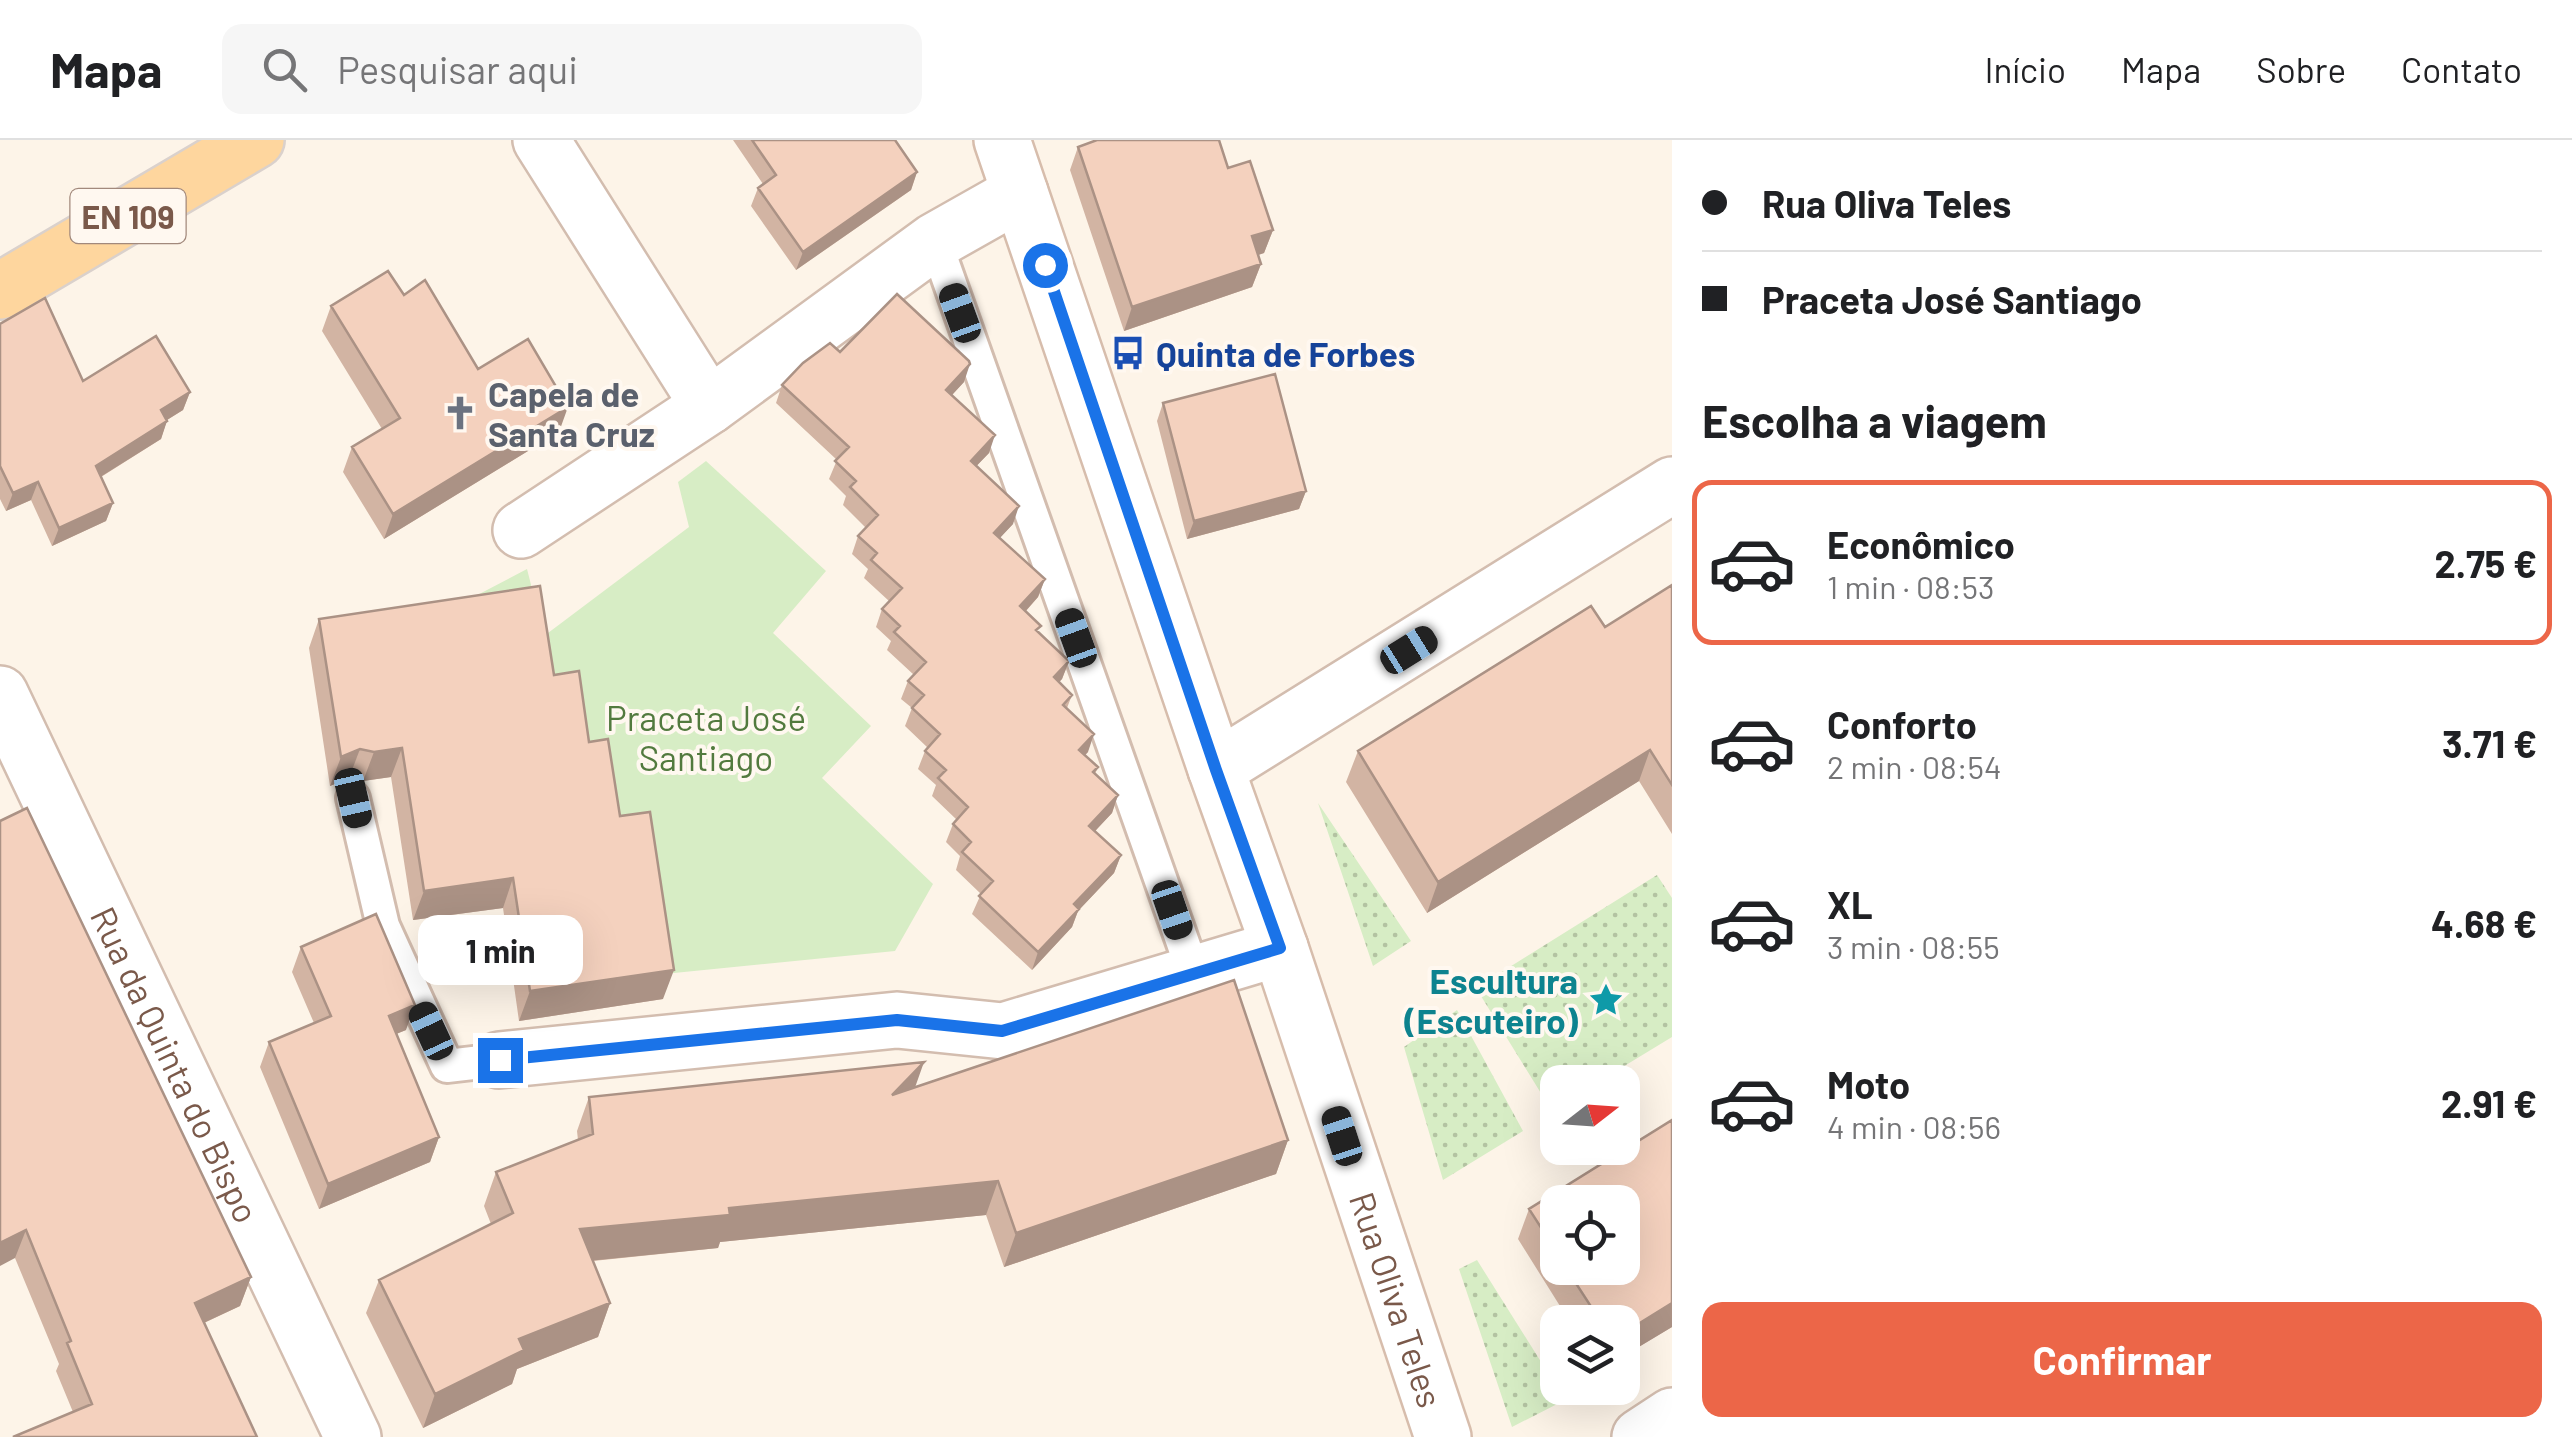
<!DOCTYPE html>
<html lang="pt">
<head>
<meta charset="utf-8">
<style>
	body { margin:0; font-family:Barlow,sans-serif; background:#f6f6f6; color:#202124; height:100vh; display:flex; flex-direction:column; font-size:38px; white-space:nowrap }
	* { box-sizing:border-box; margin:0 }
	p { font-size:32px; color:#757577 }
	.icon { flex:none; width:55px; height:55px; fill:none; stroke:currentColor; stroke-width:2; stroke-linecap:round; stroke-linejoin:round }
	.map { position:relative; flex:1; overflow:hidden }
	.side { display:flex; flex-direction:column; background:#fff; width:900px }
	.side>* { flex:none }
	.top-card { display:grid; align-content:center; height:220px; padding:0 30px; background:#fff }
	.needle { width:65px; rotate:73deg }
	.tools { position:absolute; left:1540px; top:925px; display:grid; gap:20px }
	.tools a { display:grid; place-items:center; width:100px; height:100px; border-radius:20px; background:#fff; box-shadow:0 10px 40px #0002; font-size:50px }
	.end { position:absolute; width:45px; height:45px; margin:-22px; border:12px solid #1a73e8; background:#fff; box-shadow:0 0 0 5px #fff }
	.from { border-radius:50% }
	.bubble { position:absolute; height:70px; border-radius:20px; background:#fff; box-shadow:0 10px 40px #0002; font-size:32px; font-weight:700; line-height:70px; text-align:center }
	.car { position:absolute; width:30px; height:60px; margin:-30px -15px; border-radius:12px; box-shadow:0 0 8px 2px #0007; background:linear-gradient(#222 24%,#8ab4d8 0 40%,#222 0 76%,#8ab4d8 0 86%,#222 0) }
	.top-card b { display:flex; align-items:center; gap:35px; height:95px; font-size:38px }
	.top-card b+b { border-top:2px solid #e0e0e0 }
	.top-card i { width:25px; height:25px; background:#202124 }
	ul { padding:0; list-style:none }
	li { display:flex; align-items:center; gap:30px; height:165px; margin:0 20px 15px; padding:0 10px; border:5px solid transparent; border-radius:20px }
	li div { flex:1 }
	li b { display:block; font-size:38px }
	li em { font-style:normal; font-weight:700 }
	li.current { border-color:#ec6648 }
	li>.icon { width:90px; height:90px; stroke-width:1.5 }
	h2 { padding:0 30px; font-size:45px; line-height:120px }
	.action { display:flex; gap:20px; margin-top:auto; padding:20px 30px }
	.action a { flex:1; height:115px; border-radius:20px; background:#ec6648; color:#fff; font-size:40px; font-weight:700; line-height:115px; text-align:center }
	header { display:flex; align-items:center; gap:60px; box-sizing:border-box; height:140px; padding:0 50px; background:#fff; border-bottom:2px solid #e0e0e0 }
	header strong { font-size:48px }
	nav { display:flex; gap:55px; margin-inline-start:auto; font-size:35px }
	.search { width:700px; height:90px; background:#f6f6f6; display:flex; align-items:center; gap:25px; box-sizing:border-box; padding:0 35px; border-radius:20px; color:#757577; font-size:38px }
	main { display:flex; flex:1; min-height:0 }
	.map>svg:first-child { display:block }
	.grass { fill:url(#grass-dots) }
	.green { fill:#d7edc5 }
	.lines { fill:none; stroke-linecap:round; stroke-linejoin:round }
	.lane-casing { stroke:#d3bdaf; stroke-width:38 }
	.street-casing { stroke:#d3bdaf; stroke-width:60 }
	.secondary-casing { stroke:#d7bdac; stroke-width:60 }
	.primary-casing { stroke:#dad1cc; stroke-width:60 }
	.lane { stroke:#fff; stroke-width:32 }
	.street { stroke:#fff; stroke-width:55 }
	.secondary { stroke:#fff; stroke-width:55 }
	.primary { stroke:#fed69e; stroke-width:55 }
	.wall { fill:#d2b4a3; fill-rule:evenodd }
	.shaded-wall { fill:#ab9285 }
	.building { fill:#f4d1be; stroke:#ab9285; stroke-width:2.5 }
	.route { stroke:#1a73e8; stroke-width:12 }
	.labels { text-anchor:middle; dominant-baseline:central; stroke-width:8; stroke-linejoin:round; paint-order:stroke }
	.shield { fill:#fff8f0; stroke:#a2897c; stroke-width:2.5 }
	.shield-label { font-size:32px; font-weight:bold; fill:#7a594a }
	.transit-label { font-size:35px; font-weight:bold; fill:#164399; stroke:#fff8f0; text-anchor:start }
	.worship-label { font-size:35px; font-weight:bold; fill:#5b616d; stroke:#fff8f0; text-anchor:start }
	.park-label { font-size:35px; fill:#527a3e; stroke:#fff8f0 }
	.culture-label { font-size:35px; font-weight:bold; fill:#0d838f; stroke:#fff8f0; text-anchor:end }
	.street-label { font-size:35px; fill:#7a594a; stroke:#fff8f0 }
</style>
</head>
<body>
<header>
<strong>Mapa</strong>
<div class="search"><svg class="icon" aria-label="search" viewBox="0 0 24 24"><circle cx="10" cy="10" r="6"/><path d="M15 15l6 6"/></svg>Pesquisar aqui</div>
<nav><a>Início</a><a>Mapa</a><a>Sobre</a><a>Contato</a></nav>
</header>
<main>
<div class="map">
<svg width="1672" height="1297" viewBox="0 0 1672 1297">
	<defs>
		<pattern id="grass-dots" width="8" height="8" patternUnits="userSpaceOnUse" patternTransform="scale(2.5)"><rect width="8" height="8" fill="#d7edc5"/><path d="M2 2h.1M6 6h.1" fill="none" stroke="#b3c3a2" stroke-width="1.8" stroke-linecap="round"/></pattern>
	</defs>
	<rect width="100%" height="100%" fill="#fdf4e8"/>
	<path class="grass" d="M1318 663 1411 801 1373 826Z
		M1657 735 1672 758V897L1598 942H1558L1557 968 1552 971 1476 848Z
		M1457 870 1523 991 1443 1040 1404 907Z
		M1477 1120 1565 1260 1512 1287 1459 1129Z"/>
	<path class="green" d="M706 321 826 431 773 493 871 586 822 638 933 744 895 811 654 835 464 462 527 429 544 496 689 387 678 342Z"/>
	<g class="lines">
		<g class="lane-casing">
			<path id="lane" d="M935 101 1194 834
				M353 658 383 786 447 926 499 920"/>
		</g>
		<g class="street-casing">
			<g id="street">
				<path d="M541 0 709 266"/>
				<path d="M521 390 709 266 935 101 1020 53"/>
				<path id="s1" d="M0 554 353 1297"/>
				<path d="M1216 629 1672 345"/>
				<path d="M499 920 897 880 1003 891 1280 808"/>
				<path d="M1640 1297 1672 1276"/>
			</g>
		</g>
		<g class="secondary-casing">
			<g id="secondary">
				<path id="s2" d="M1002 0 1216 629 1280 808 1443 1297"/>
			</g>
		</g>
		<g class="primary-casing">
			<path id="primary" d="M0 151 256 0"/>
		</g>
		<use href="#lane" class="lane"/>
		<use href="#street" class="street"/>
		<use href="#secondary" class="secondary"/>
		<use href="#primary" class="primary"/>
	</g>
	<path class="wall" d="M733 0H895L917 32 911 50 796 130 751 66 758 48 763 44Z
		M1078 7 1228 28 1273 90 1264 113 1258 115 1261 124 1252 147 1124 191 1070 30Z
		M404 155 478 229 559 292 384 399 343 332 352 307 382 289 322 191 331 166Z
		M0 184 83 241 190 252 183 270 167 280 161 299 101 337 113 363 106 381 52 406 31 360 6 371 0 359Z
		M840 212 964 242 952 255 989 313 976 326 1013 384 999 398 1045 439 1038 457 1026 471 1039 493 1069 521 1062 539 1059 542 1072 555 1067 568 1088 612 1085 615 1098 627 1095 634 1118 655 1112 673 1095 691 1121 715 1114 733 1078 771 1072 787 1032 830 972 774 981 754 956 730 960 716 946 702 953 684 957 680 932 656 936 645 918 629 925 611 928 608 905 586 912 568 901 559 908 541 914 535 887 510 891 501 876 487 882 469 889 461 864 438 868 429 852 414 858 396 866 388 843 365 846 356 829 339 837 320 776 263 782 245Z
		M1163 263 1306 351 1299 369 1187 399 1157 281Z
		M1672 445V694L1639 641 1427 773 1346 642 1358 611 1605 487Z
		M319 479 554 535 589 602 620 676 663 859 519 881 503 768 413 780 391 637 363 641 349 638 330 646 309 508Z
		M0 681 251 1137 240 1166 204 1183 257 1297 73 1272 56 1231 59 1224 15 1118Z
		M301 807 406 890 396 894 439 997 430 1022 319 1069 260 927 269 902 314 883 292 832Z
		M915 948 1288 1000 1276 1034 1004 1127 986 1075 720 1102 718 1108 593 1121 610 1163 598 1197 517 1229 512 1244 423 1288 366 1173 379 1140 491 1084 484 1066 496 1032 578 1000 577 991 589 957Z
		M1672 980V1187L1622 1217V1182H1570L1518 1099 1529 1069ZM1558 1062 1622 1128H1558Z"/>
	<path class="shaded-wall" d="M917 32 911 50 796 130 803 112Z
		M1273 90 1264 113 1243 120 1252 96Z
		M1261 124 1252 147 1124 191 1132 167Z
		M970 224 964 242 940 268 946 250Z
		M190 252 183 270 154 288 161 270Z
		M568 267 559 292 384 399 393 374Z
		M167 281 161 299 89 344 96 326Z
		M995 295 989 313 964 339 971 321Z
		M38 342 31 360 6 371 13 353Z
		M1306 351 1299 369 1187 399 1194 381Z
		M113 363 106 381 52 406 59 388Z
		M1019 366 1013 384 987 412 994 393Z
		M1045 439 1038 457 1014 484 1020 466Z
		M1069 521 1062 539 1047 555 1054 537Z
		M1094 594 1088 612 1072 628 1079 610Z
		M402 608 391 637 363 641 374 612Z
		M360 609 349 638 330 646 341 617Z
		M1650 610 1639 641 1427 773 1438 742Z
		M1118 655 1112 673 1083 704 1089 686Z
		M1121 715 1114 733 1078 771 1072 787 1032 830 1038 812 1074 764Z
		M513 738 503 768 413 780 424 751Z
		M674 830 663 859 519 881 530 851Z
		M415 865 406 890 379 901 389 876Z
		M924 922 912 956 892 955Z
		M439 997 430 1022 319 1069 328 1044Z
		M1288 1000 1276 1034 1004 1127 1016 1093Z
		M998 1041 986 1075 720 1102 718 1108 568 1123 580 1089 729 1068Z
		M26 1090 15 1118 0 1126V1103Z
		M251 1137 240 1166 184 1192 195 1163Z
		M610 1163 598 1197 517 1229 512 1244 423 1288 435 1254 519 1199Z
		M1672 1163V1187L1622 1217V1194Z"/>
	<path class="building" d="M752 0H895L917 32 803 112 758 48 776 35Z
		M1097 0H1219L1228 28 1250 21 1273 90 1252 96 1261 124 1132 167 1078 7Z
		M388 131 404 155 425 140 478 229 528 199 568 267 393 374 352 307 400 278 331 166Z
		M897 154 969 221 970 224 946 250 995 295 971 321 1019 366 994 393 1045 439 1020 466 1041 486 1036 490 1069 521 1054 537 1072 555 1063 565 1094 594 1079 610 1098 627 1093 632 1118 655 1089 686 1121 715 1074 764 1079 769 1038 812 979 756 993 741 962 712 971 702 953 684 968 667 938 638 946 630 925 611 940 594 912 568 924 555 908 541 926 522 894 492 900 486 882 469 902 448 871 420 877 413 858 396 878 375 850 347 856 341 835 321 849 307 782 245 803 223 830 203 840 212Z
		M45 158 83 241 156 196 190 252 161 270 167 281 96 326 113 363 59 388 38 342 13 353 0 326V184Z
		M1275 234 1306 351 1194 381 1163 263Z
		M1672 445V645L1650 610 1438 742 1358 611 1591 466 1605 487Z
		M540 446 554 535 579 531 589 602 608 599 620 676 650 672 674 830 530 851 513 738 424 751 402 608 374 612 360 609 341 617 319 479Z
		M27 668 251 1137 195 1163 257 1297H13L92 1264 67 1203 71 1201 26 1090 0 1103V681Z
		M376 774 415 865 389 876 439 997 328 1044 269 902 331 876 301 807Z
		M1234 840 1288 1000 1016 1093 998 1041 729 1068 730 1075 580 1089 610 1163 519 1199 524 1210 435 1254 379 1140 513 1073 496 1032 593 994 589 957 924 922 892 955Z
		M1672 980V1163L1622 1194V1182H1601L1566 1128H1622V1062H1558V1114L1529 1069Z"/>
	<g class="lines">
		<path class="route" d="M500 920 897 880 1002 891 1280 808 1216 630 1045 125"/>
	</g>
	<defs>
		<g id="bus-bare" transform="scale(2.7)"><path d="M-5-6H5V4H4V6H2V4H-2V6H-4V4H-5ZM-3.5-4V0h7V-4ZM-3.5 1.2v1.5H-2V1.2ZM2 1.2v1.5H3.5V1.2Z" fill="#1a4fb4" stroke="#fff8f0" stroke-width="2.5" paint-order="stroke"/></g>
		<g id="church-bare" transform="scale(2.7)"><path d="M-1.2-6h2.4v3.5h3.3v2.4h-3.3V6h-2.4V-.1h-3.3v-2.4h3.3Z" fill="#6b7280" stroke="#fff8f0" stroke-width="2.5" paint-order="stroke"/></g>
		<g id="sight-bare" transform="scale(2.7)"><path d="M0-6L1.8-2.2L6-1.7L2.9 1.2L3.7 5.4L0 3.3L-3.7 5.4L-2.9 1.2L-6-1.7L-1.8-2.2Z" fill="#0f9aa8" stroke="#fff8f0" stroke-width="2.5" paint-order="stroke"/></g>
	</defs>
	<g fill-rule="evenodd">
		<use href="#bus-bare" x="1128" y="213"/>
		<use href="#church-bare" x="460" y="273"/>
		<use href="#sight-bare" x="1606" y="860"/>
	</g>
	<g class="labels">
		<rect class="shield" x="70.5" y="49" width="115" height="54" rx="8"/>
		<g class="shield-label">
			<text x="128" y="76">EN 109</text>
		</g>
		<g class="transit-label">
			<text x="1156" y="213">Quinta de Forbes</text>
		</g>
		<g class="worship-label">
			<text x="488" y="253">Capela de<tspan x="488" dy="40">Santa Cruz</tspan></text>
		</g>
		<g class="park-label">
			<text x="706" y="577">Praceta José<tspan x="706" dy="40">Santiago</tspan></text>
		</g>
		<g class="culture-label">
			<text x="1578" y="840">Escultura<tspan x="1578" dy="40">(Escuteiro)</tspan></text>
		</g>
		<g class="street-label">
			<text stroke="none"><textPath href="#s1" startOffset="410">Rua da Quinta do Bispo</textPath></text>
			<text stroke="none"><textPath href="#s2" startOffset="1225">Rua Oliva Teles</textPath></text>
		</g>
	</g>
</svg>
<div class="tools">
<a><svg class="needle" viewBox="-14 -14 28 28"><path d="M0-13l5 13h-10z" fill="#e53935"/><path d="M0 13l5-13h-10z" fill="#757577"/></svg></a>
<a><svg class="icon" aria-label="locate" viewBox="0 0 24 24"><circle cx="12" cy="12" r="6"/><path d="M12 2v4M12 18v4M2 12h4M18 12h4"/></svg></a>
<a><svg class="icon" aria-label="layers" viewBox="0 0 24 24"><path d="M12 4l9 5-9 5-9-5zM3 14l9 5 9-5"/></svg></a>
</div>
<i class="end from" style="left:1045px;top:125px"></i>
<i class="end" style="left:500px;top:920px"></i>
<div class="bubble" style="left:418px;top:775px;width:165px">1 min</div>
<i class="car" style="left:960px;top:173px;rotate:340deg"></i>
<i class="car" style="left:1076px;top:498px;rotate:340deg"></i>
<i class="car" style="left:1409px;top:510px;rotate:58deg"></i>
<i class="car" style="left:353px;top:658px;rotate:167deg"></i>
<i class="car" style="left:1172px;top:770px;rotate:161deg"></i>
<i class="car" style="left:431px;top:891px;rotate:335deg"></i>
<i class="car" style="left:1342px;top:996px;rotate:342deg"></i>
</div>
<section class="side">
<div class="top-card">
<b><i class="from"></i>Rua Oliva Teles</b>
<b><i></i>Praceta José Santiago</b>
</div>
<h2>Escolha a viagem</h2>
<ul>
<li class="current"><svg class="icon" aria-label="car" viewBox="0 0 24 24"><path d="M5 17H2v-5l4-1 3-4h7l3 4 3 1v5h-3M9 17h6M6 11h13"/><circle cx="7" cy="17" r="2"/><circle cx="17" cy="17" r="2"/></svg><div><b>Econômico</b><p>1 min · 08:53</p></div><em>2.75 €</em></li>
<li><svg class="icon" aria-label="car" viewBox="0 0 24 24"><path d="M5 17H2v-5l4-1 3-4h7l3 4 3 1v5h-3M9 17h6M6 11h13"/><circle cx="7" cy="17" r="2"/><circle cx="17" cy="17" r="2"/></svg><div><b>Conforto</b><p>2 min · 08:54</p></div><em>3.71 €</em></li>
<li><svg class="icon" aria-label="car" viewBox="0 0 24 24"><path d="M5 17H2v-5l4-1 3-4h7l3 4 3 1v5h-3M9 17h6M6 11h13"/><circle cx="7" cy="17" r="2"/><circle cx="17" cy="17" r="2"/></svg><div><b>XL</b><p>3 min · 08:55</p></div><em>4.68 €</em></li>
<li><svg class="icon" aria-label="car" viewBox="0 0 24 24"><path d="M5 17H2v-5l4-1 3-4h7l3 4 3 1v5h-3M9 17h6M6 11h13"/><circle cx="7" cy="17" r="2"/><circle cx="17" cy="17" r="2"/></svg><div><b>Moto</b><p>4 min · 08:56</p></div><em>2.91 €</em></li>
</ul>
<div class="action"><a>Confirmar</a></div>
</section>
</main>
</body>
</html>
